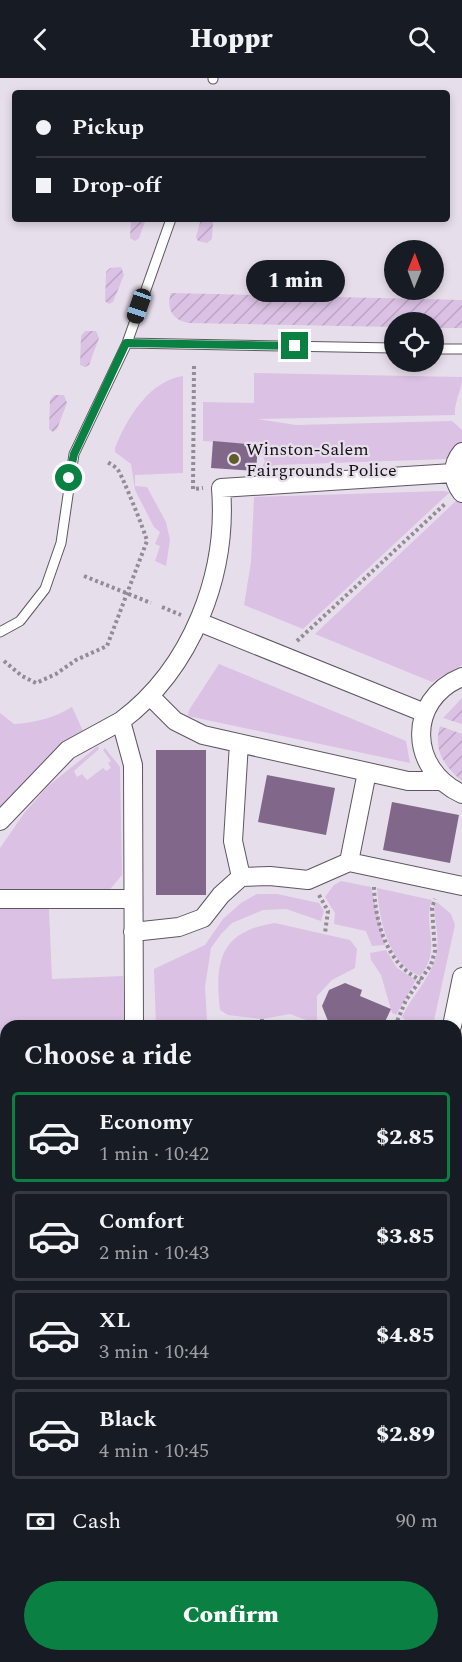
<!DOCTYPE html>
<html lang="en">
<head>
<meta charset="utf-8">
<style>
	body { margin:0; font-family:Spectral,serif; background:#242831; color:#f1f3f6; height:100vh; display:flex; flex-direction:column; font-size:22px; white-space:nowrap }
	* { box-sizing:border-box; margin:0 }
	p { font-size:20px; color:#9ea1a6 }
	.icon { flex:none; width:33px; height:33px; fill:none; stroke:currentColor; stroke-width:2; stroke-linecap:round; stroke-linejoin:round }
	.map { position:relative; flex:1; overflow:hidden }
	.drawer { position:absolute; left:0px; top:942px; width:462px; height:642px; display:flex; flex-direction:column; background:#171b24; border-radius:18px 18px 0 0; box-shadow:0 3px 9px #0003 }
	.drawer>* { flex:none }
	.hud { position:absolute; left:12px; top:12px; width:438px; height:132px; border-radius:6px; box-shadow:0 3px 9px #0003; display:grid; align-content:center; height:132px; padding:0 24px; background:#171b24 }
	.needle { width:39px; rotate:1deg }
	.tools { position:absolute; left:384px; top:162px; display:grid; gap:12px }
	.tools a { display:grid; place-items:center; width:60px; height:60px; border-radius:50%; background:#171b24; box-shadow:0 3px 9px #0003; font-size:30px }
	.end { position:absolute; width:27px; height:27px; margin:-14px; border:8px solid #0b8043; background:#fff; box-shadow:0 0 0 3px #fff }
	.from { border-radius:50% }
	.bubble { position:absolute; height:42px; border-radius:21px; background:#171b24; box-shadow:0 3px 9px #0003; font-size:20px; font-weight:800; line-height:42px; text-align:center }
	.car { position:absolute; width:18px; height:36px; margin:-18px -9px; border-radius:8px; box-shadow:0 0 4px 2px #0007; background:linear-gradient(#222 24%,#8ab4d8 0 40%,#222 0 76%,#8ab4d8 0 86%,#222 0) }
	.hud b { display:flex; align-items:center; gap:21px; height:57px; font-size:22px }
	.hud b+b { border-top:2px solid #363941 }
	.hud i { width:15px; height:15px; background:#f1f3f6 }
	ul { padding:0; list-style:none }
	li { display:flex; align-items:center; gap:18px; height:90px; margin:0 12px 9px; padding:0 12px; border:3px solid #363941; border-radius:6px }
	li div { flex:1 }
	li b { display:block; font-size:22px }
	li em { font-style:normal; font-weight:800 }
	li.current { border-color:#0b8043 }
	li>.icon { width:54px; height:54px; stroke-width:1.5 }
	h2 { padding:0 24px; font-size:27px; line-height:72px }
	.pay { display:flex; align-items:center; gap:15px; height:66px; padding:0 24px; font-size:22px }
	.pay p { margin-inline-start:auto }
	.button { display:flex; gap:12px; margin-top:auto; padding:12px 24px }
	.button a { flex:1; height:69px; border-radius:36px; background:#0b8043; color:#fff; font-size:24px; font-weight:800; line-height:69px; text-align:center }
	header { display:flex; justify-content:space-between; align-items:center; height:78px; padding:0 24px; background:#171b24; font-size:27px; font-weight:800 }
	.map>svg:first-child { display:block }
	.grass { fill:#dbc1e4 }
	.garden { fill:url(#garden-furrows) }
	.building { fill:#81678a }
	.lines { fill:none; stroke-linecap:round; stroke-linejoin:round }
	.lane-casing { stroke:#5e5661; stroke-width:11 }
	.street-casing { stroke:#5e5661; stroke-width:20 }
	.secondary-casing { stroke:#5e5661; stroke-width:29 }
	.path { stroke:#938c96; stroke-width:4; stroke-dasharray:3 3; stroke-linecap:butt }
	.lane { stroke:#fff; stroke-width:9 }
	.street { stroke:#fff; stroke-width:18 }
	.secondary { stroke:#fff; stroke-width:27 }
	.route { stroke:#0b8043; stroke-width:8 }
	.poi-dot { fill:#5f5d2a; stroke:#e7deeb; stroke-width:2 }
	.labels { text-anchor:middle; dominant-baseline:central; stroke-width:4.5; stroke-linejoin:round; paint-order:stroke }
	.poi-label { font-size:18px; fill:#151216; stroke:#e7deeb; text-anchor:start }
</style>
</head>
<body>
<header><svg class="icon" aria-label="back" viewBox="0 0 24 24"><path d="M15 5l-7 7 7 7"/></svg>Hoppr<svg class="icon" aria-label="search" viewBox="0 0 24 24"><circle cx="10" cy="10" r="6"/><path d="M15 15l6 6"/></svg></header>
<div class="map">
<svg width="462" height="1584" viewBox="0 0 462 1584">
	<defs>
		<pattern id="garden-furrows" width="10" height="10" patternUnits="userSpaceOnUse" patternTransform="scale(1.5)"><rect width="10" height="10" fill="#dbc1e4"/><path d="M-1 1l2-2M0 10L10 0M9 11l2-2" fill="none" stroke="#bba5c3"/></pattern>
	</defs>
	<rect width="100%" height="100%" fill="#e7deeb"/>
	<path class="grass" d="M254 295 462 299C462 313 454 323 455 337L257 341 296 347 452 343 462 352V369L447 381 276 387 261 391 265 383 258 367 203 363V324L254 325Z
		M183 298V395L135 397V408L147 409 166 444 170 462 166 488 155 483 160 468 155 466 160 454 154 449 135 412 131 386 115 374V370C127 340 149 303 183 298Z
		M443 413 450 414 303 551 244 527 251 484 254 419Z
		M459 420 462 422V587L432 604 315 556Z
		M219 586 406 663 410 685 188 638 189 632Z
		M72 629 83 653 28 700 0 733V635L14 646C34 645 54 640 72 629Z
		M98 668 99 671 74 693 77 699 82 696 87 702 103 690 106 693 111 690 108 685 111 683 103 672 105 670 120 689 122 797 106 816 0 815V770L25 734 48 708Z
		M341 803 371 809 385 867 372 868 366 853 334 846 335 835 325 819 334 807Z
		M377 810 432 822C422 849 443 870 420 898 388 886 379 841 377 810Z
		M257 816H277L319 825 324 833 321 843 286 831 263 832 232 845 221 856 211 870 205 909 207 942 213 948H156L154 891 205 867 223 841 241 825Z
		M437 824 451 836 455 847 433 947 412 948 402 939C412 917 434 897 437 872 439 858 435 844 434 830Z
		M0 830H49L52 901 123 898 124 948H6V976H0Z
		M275 845 350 862 357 871 355 890 332 902 317 918V946L290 936 262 941 228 937 220 932C214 881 222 853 275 845Z
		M386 872 397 890 416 902 396 937 392 935 381 897 371 882 370 875Z
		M456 1011 462 1012V1070H456Z
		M456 1117H462V1161H456Z
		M6 1129V1260H3L0 1258V1132Z
		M462 1251V1318H456V1252Z
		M6 1423V1484H0V1427Z"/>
	<path class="garden" d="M131 141H146L139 160 135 163 130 160Z
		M201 141H213L212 161 207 165 198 163 196 159Z
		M121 189 124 197 113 224 109 226 105 223 106 194 110 190Z
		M171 215 462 222V250H434V244H394V249L188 245C172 242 166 230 171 215Z
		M85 253H96L99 260 89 287 85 289 80 287 81 258Z
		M54 317H64L67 325 57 351 53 354 49 351 50 322Z
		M462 620V646L443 640Z
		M440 648 462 656V703C444 688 433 672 440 648Z"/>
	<path class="building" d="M213 363 258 367 256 393 211 390Z
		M156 672H206V817H156Z
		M267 697 335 710 326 757 258 744Z
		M392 724 459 737 450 785 383 772Z
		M345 905 362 912 360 918 391 931 383 948H330L322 928 329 912Z"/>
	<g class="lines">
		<g class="lane-casing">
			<path id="lane" d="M213 1V0
				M127 265 394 270
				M434 271H462
				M0 554 20 543 45 511 61 465 74 376 127 265 171 141
				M0 1287 6 1329
				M456 1455 462 1456"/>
		</g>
		<g class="street-casing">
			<path id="street" d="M462 374C451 387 452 402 462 415
				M199 544 425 635
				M462 599C406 622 409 692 462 716
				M150 618 175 643 203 657 408 703H440
				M121 643C192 590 228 496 221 410L453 395
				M239 665 233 763 241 799
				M0 743 68 672 121 643 133 687 134 948
				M349 784 367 694
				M0 821H132
				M133 854 179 849 203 840 221 817 241 799 270 798 308 802 349 784 462 808
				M452 948 462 899
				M0 988H6
				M456 999H462
				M456 1240H462
				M0 1271 6 1270"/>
		</g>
		<g class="secondary-casing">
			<path id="secondary" d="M0 1506H6
				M456 1521H462
				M0 1551H6
				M456 1566 462 1567"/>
		</g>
		<path class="path" d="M194 288 193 411 203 410
			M84 498 151 525
			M162 529 181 537
			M297 563 446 425
			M4 583 22 598 36 605 56 596 76 582 107 568 147 463C145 454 122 397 118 392 115 388 110 386 106 383
			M374 809C375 844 387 887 421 902
			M319 817 328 833 325 855
			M262 948V941
			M395 948 406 922 431 887 435 873 432 830 435 821"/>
		<use href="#lane" class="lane"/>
		<use href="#street" class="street"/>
		<use href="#secondary" class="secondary"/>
	</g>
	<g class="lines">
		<path class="route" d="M69 400 74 376 126 265 295 268"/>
	</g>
	<circle class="poi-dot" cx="234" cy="381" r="6"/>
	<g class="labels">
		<g class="poi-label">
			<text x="246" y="371">Winston-Salem<tspan x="246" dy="21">Fairgrounds Police</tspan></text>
		</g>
	</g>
</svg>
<div class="tools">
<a><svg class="needle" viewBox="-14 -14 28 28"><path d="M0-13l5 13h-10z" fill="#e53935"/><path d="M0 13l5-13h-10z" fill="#9ea1a6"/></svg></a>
<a><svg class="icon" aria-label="locate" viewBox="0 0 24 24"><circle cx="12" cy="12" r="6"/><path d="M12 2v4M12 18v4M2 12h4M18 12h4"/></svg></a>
</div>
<i class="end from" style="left:69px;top:400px"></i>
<i class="end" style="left:295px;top:268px"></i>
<div class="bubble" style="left:246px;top:182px;width:99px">1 min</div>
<i class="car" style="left:139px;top:228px;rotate:199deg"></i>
<div class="hud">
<b><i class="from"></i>Pickup</b>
<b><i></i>Drop-off</b>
</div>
<section class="drawer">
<h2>Choose a ride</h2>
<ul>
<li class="current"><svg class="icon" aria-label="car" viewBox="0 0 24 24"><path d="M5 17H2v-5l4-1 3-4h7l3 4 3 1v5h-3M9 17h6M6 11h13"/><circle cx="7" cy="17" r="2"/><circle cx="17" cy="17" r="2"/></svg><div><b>Economy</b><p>1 min · 10:42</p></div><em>$2.85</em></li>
<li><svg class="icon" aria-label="car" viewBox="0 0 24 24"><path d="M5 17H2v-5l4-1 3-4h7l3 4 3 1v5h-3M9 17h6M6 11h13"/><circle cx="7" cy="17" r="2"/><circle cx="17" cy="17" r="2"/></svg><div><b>Comfort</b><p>2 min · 10:43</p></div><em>$3.85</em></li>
<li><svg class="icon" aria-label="car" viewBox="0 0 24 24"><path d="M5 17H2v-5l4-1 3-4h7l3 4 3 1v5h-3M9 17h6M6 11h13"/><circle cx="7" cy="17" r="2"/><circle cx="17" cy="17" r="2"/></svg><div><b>XL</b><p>3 min · 10:44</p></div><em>$4.85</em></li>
<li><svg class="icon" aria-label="car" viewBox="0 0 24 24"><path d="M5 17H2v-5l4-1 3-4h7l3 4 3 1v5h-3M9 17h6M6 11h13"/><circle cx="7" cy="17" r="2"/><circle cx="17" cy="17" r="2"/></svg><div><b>Black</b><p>4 min · 10:45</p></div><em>$2.89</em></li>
</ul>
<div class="pay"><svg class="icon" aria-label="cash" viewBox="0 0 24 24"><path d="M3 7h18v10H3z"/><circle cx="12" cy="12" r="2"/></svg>Cash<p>90 m</p></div>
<div class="button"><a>Confirm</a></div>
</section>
</div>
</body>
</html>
